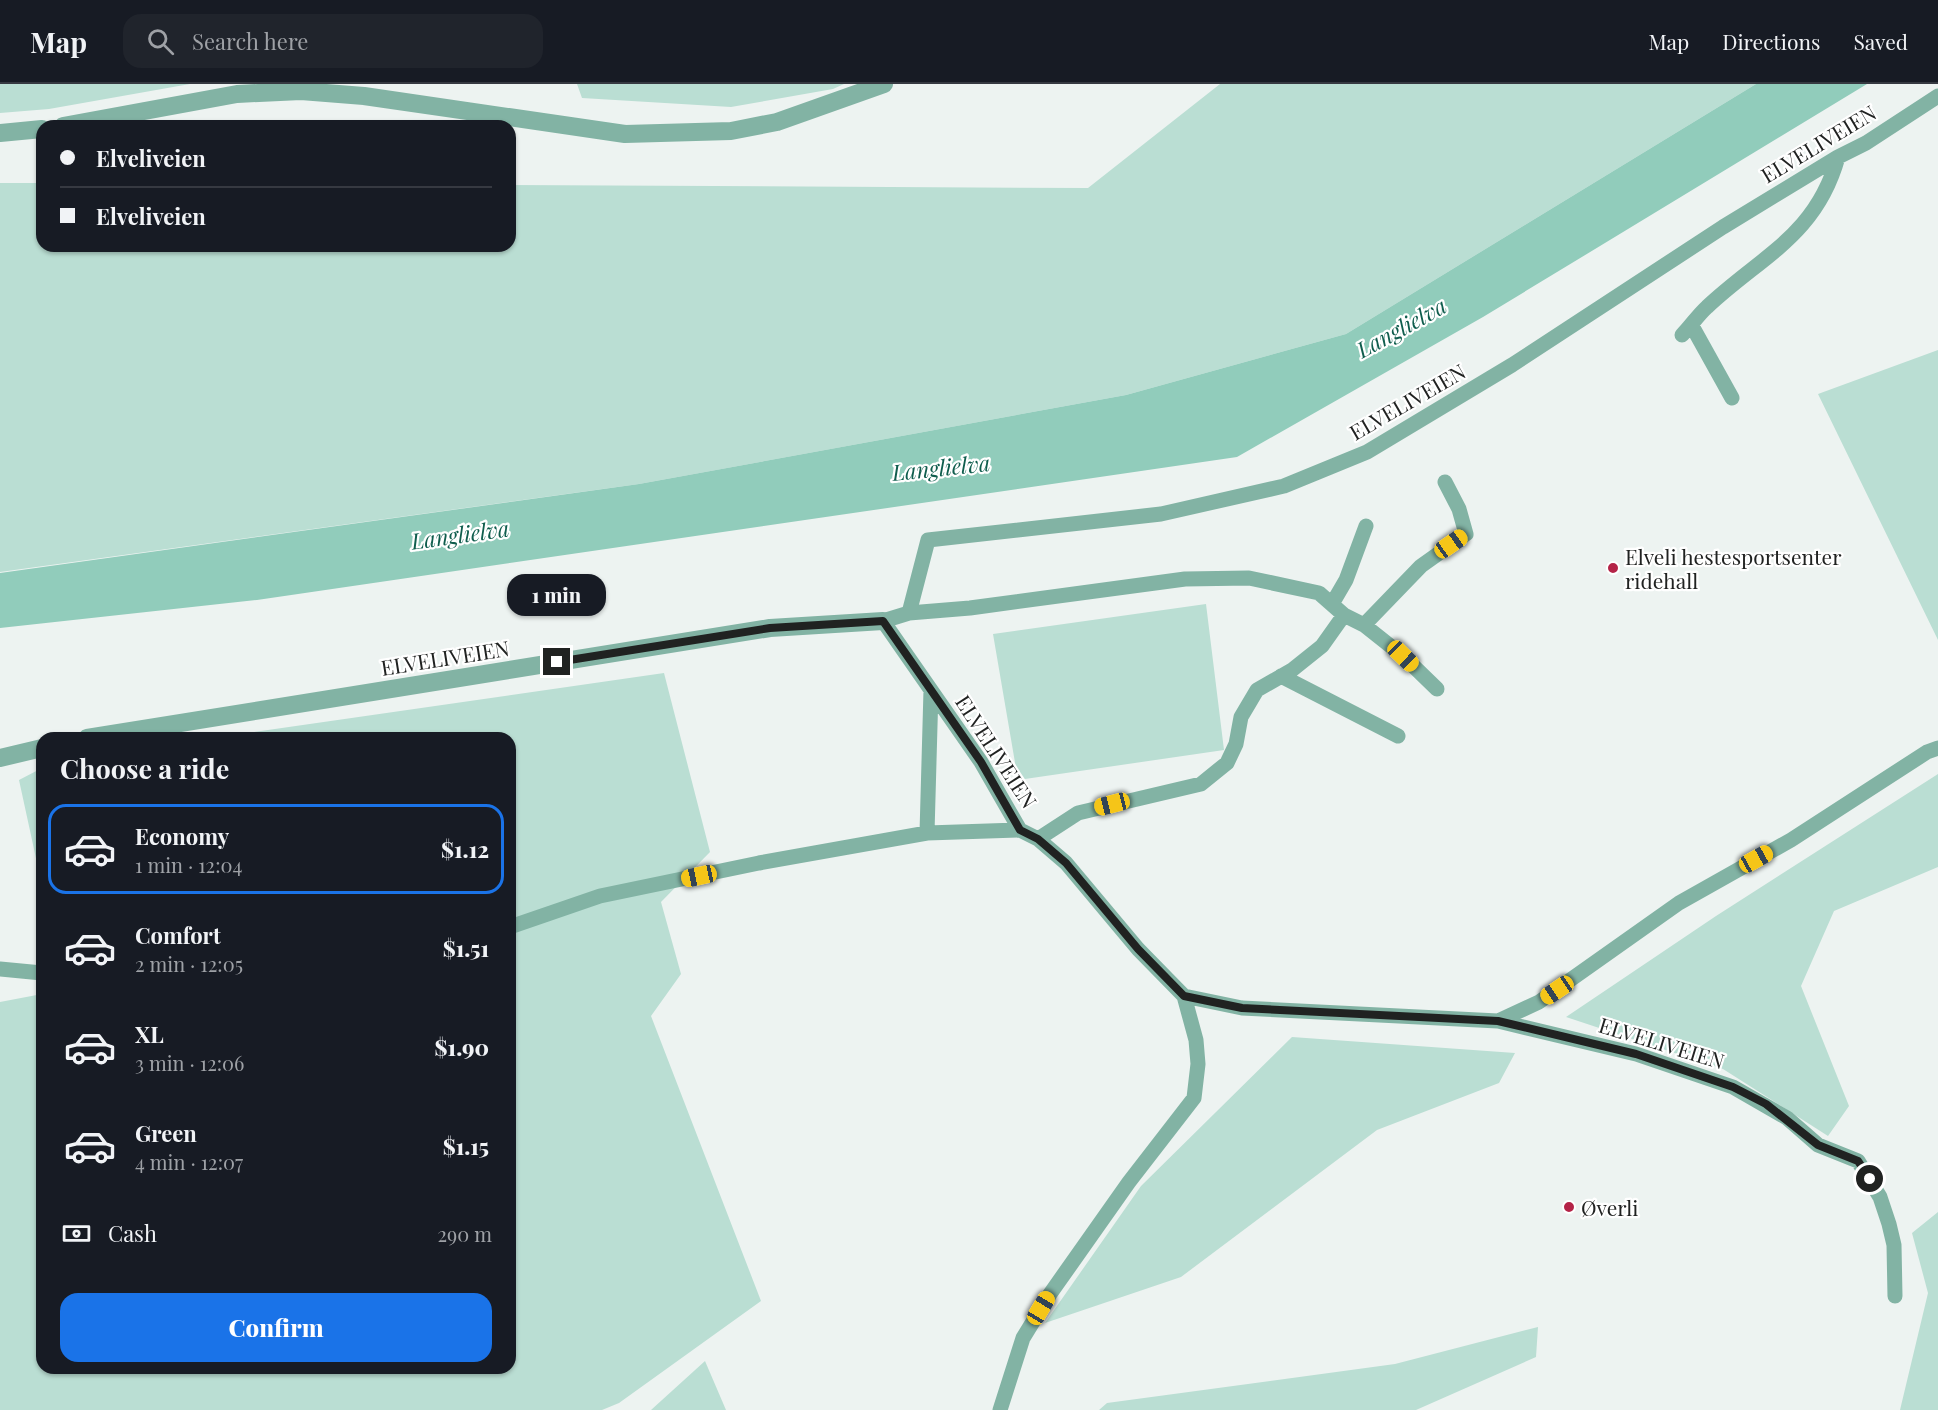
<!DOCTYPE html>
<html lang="en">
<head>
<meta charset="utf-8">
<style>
	body { margin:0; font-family:"Playfair Display",serif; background:#20242c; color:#f1f3f6; height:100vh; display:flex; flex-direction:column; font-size:22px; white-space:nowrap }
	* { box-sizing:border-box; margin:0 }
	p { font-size:20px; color:#9ea1a6 }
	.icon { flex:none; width:33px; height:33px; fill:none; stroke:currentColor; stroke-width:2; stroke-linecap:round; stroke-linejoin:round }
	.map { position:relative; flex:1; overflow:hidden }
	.side { position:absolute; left:36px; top:648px; width:480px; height:642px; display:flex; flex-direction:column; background:#171b24; border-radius:18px; box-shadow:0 2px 4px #0004 }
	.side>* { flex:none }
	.banner { position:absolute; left:36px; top:36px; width:480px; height:132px; border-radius:18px; box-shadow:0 2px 4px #0004; display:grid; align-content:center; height:132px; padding:0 24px; background:#171b24 }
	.end { position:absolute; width:27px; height:27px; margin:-14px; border:8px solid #202221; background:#fff; box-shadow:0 0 0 3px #fff }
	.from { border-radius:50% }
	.bubble { position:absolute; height:42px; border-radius:18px; background:#171b24; box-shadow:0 2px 4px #0004; font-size:20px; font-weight:800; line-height:42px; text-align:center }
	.car { position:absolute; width:18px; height:36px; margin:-18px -9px; border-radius:8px; box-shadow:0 0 4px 2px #0007; background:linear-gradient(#f5c518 24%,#345 0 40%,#f5c518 0 76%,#345 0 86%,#f5c518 0) }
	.banner b { display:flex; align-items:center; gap:21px; height:57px; font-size:22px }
	.banner b+b { border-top:2px solid #363941 }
	.banner i { width:15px; height:15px; background:#f1f3f6 }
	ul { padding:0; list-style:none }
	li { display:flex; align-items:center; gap:18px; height:90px; margin:0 12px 9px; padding:0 12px; border:3px solid transparent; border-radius:18px }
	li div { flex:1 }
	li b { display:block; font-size:22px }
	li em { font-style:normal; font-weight:800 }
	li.active { border-color:#1a73e8 }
	li>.icon { width:54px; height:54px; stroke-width:1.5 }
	h2 { padding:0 24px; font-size:27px; line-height:72px }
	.pay { display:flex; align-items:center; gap:15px; height:66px; padding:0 24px; font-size:22px }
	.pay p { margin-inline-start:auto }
	.action { display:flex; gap:12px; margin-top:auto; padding:12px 24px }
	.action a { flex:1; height:69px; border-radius:18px; background:#1a73e8; color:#fff; font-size:24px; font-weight:800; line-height:69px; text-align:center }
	header { display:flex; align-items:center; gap:36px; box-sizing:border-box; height:84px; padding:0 30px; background:#171b24; border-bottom:2px solid #363941 }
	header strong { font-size:28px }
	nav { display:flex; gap:33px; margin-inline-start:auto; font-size:21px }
	.search { width:420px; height:54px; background:#20242c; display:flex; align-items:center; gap:15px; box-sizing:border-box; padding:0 21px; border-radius:18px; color:#9ea1a6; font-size:22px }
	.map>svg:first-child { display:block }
	.green { fill:#baded3 }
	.water { fill:#91ccbb }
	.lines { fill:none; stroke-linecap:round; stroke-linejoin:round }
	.service { stroke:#82b3a4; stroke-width:15 }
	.minor { stroke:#82b3a4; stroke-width:18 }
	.route { stroke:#202221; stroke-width:8 }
	.poi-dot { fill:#b42347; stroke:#fff; stroke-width:2 }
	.labels { text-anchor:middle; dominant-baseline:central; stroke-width:4.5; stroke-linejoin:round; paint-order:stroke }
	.street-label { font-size:21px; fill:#202221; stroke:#fff }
	.poi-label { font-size:21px; fill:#202221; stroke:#fff; text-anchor:start }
	.water-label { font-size:22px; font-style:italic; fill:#0f5d4d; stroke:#fff }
</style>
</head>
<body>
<header>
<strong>Map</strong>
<div class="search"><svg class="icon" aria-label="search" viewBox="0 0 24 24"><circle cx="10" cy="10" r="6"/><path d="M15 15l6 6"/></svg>Search here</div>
<nav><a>Map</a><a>Directions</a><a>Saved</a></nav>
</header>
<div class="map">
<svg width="1938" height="1326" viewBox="0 0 1938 1326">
	<rect width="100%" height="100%" fill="#edf3f1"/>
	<path class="green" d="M0 0H190L49 25 0 29Z
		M577 0H844L833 5 731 23 582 14Z
		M1220 0H1756L1346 250 1126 311 639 400 0 488V99H42V162H510V101L1088 104Z
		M1938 266V556L1818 310Z
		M1206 520 1224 666 1018 696 993 550Z
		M664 589 710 768 661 818 681 890 651 932 761 1217 619 1319 602 1326H0V918L42 910V1284H510V654H213Z
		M42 684V802L19 696Z
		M1938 690V783L1834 827 1801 902 1849 1022 1828 1052 1723 985 1566 933 1716 832Z
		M1292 953 1515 969 1499 999 1377 1046 1181 1193 1045 1239 1141 1102Z
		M1938 1128V1326H1900L1928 1209 1912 1149Z
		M1538 1243 1536 1273 1416 1326H1099L1107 1319 1395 1280Z
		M705 1277 726 1326H651Z"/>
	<path class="water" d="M1756 0H1867L1483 233 1237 373 257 516 0 544V489L639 400 1126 311 1346 250Z"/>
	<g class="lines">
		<path class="service" d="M1692 242 1732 314
			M1682 251C1691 242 1698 231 1707 223 1761 172 1816 152 1838 73
			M1332 520 1346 496 1366 442
			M909 529 928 456 1161 430 1284 402 1367 368 1512 281 1723 143 1838 73 1866 59 1938 12
			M1364 541 1421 482 1466 450 1459 425 1445 398
			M1281 592 1398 652
			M1437 605 1403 572 1364 541 1344 531 1319 509 1249 494 1185 495 970 524 909 529 883 537 981 678 1020 746 1038 755 1066 779 1138 865 1184 912 1242 924 1498 937 1636 970 1733 1003 1787 1034 1818 1061 1858 1077 1880 1113 1889 1140 1894 1161 1895 1212
			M927 749 931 606
			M1038 755 1078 729 1201 700 1227 679 1236 660 1241 633 1257 606 1292 586 1322 562 1344 531
			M510 843 600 812 759 779 927 749 1020 746
			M0 885 42 889
			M1498 937 1539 918 1679 819 1791 756 1927 668 1938 664
			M1000 1326 1023 1254 1050 1210 1129 1098 1194 1014 1198 980 1196 956 1184 912"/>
		<path class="minor" d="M63 42 237 10 301 7 364 12 625 50 731 47 777 38 884 0
			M0 49 42 45
			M87 654 770 544 883 537
			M0 674 42 664"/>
	</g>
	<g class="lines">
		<path class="route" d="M557 578 770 544 883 537 981 678 1020 746 1038 755 1066 779 1138 865 1184 912 1242 924 1498 937 1636 970 1733 1003 1766 1020 1818 1061 1858 1077 1870 1095"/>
	</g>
	<g class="poi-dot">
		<circle cx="1613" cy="484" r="6"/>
		<circle cx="1569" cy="1123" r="6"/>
	</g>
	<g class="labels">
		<g class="street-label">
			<text transform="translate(1818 59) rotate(-31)">ELVELIVEIEN</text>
			<text transform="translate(1407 317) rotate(-30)">ELVELIVEIEN</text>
			<text transform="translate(445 573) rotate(-9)">ELVELIVEIEN</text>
			<text transform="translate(997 667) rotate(57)">ELVELIVEIEN</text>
			<text transform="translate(1662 958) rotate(17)">ELVELIVEIEN</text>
		</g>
		<g class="poi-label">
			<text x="1625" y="472">Elveli hestesportsenter<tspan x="1625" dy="24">ridehall</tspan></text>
			<text x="1581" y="1123">Øverli</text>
		</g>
		<g class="water-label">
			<text transform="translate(1401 243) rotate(-29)">Langlielva</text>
			<text transform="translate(941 383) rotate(-6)">Langlielva</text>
			<text transform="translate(460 450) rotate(-8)">Langlielva</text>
		</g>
	</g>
</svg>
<i class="end from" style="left:1870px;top:1095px"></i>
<i class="end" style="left:557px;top:578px"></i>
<div class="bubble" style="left:507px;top:490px;width:99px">1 min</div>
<i class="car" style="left:1451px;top:460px;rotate:55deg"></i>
<i class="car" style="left:1403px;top:572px;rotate:134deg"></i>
<i class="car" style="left:1112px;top:720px;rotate:256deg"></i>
<i class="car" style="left:1756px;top:775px;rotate:61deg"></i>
<i class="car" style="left:699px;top:792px;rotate:258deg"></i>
<i class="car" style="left:1557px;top:906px;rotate:236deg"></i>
<i class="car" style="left:1041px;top:1224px;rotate:31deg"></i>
<div class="banner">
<b><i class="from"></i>Elveliveien</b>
<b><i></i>Elveliveien</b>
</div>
<section class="side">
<h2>Choose a ride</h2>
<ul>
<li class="active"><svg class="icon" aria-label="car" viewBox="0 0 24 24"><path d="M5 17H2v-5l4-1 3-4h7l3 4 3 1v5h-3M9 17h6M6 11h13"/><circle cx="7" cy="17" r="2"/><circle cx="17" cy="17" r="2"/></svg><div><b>Economy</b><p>1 min · 12:04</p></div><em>$1.12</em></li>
<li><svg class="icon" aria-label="car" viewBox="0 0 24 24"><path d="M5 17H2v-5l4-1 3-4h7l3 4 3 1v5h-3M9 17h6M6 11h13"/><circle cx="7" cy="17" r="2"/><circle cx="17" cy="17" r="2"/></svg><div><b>Comfort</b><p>2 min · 12:05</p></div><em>$1.51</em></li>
<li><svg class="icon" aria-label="car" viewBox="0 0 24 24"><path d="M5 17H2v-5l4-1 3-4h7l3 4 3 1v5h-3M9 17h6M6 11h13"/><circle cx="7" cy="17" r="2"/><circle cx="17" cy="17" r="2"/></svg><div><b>XL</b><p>3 min · 12:06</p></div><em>$1.90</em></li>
<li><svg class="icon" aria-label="car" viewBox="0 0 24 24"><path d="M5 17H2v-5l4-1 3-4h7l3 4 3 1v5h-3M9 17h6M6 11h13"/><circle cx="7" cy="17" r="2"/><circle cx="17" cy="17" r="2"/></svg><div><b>Green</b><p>4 min · 12:07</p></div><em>$1.15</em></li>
</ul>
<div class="pay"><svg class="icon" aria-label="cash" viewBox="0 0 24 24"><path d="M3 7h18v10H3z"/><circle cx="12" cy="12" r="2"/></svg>Cash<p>290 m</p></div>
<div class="action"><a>Confirm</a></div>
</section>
</div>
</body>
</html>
